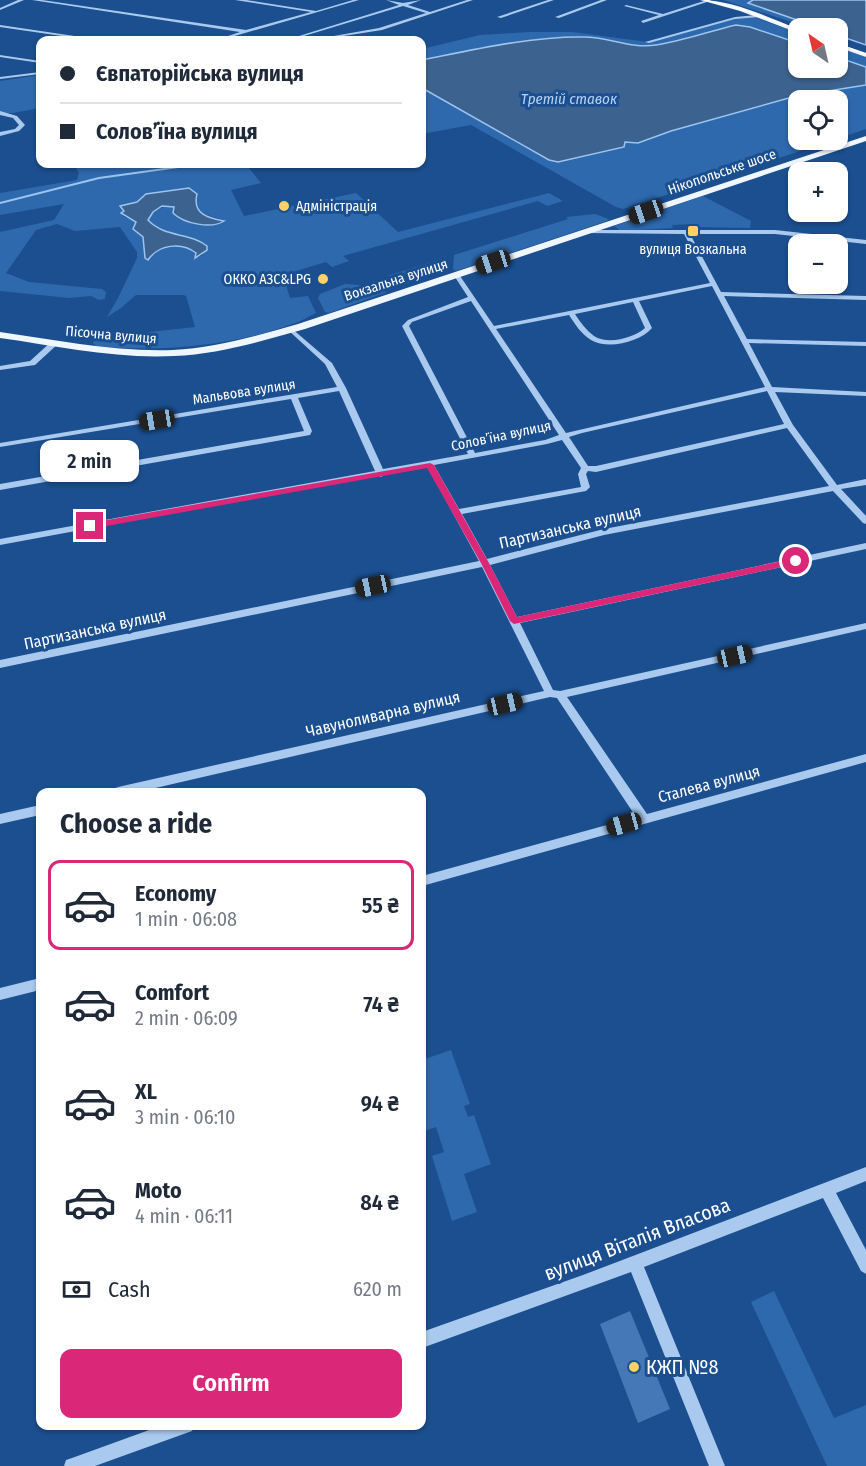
<!DOCTYPE html>
<html lang="en">
<head>
<meta charset="utf-8">
<style>
	body { margin:0; font-family:"Fira Sans Condensed",sans-serif; background:#f6f6f7; color:#1f2937; height:100vh; display:flex; flex-direction:column; font-size:22px; white-space:nowrap }
	* { box-sizing:border-box; margin:0 }
	p { font-size:20px; color:#747a83 }
	.icon { flex:none; width:33px; height:33px; fill:none; stroke:currentColor; stroke-width:2; stroke-linecap:round; stroke-linejoin:round }
	.map { position:relative; flex:1; overflow:hidden }
	.sheet { position:absolute; left:36px; top:788px; width:390px; height:642px; display:flex; flex-direction:column; background:#fff; border-radius:12px; box-shadow:0 2px 4px #0004 }
	.sheet>* { flex:none }
	.banner { position:absolute; left:36px; top:36px; width:390px; height:132px; border-radius:12px; box-shadow:0 2px 4px #0004; display:grid; align-content:center; height:132px; padding:0 24px; background:#fff }
	.needle { width:39px; rotate:326deg }
	.controls { position:absolute; left:788px; top:18px; display:grid; gap:12px }
	.controls a { display:grid; place-items:center; width:60px; height:60px; border-radius:12px; background:#fff; box-shadow:0 2px 4px #0004; font-size:30px }
	.end { position:absolute; width:27px; height:27px; margin:-14px; border:8px solid #db2777; background:#fff; box-shadow:0 0 0 3px #fff }
	.from { border-radius:50% }
	.bubble { position:absolute; height:42px; border-radius:12px; background:#fff; box-shadow:0 2px 4px #0004; font-size:20px; font-weight:600; line-height:42px; text-align:center }
	.car { position:absolute; width:18px; height:36px; margin:-18px -9px; border-radius:8px; box-shadow:0 0 4px 2px #0007; background:linear-gradient(#222 24%,#8ab4d8 0 40%,#222 0 76%,#8ab4d8 0 86%,#222 0) }
	.banner b { display:flex; align-items:center; gap:21px; height:57px; font-size:22px }
	.banner b+b { border-top:2px solid #e0e1e3 }
	.banner i { width:15px; height:15px; background:#1f2937 }
	ul { padding:0; list-style:none }
	li { display:flex; align-items:center; gap:18px; height:90px; margin:0 12px 9px; padding:0 12px; border:3px solid transparent; border-radius:12px }
	li div { flex:1 }
	li b { display:block; font-size:22px }
	li em { font-style:normal; font-weight:600 }
	li.current { border-color:#db2777 }
	li>.icon { width:54px; height:54px; stroke-width:1.5 }
	h2 { padding:0 24px; font-size:27px; line-height:72px }
	.pay { display:flex; align-items:center; gap:15px; height:66px; padding:0 24px; font-size:22px }
	.pay p { margin-inline-start:auto }
	.cta { display:flex; gap:12px; margin-top:auto; padding:12px 24px }
	.cta a { flex:1; height:69px; border-radius:12px; background:#db2777; color:#fff; font-size:24px; font-weight:600; line-height:69px; text-align:center }
	.map>svg:first-child { display:block }
	.green { fill:#2e69ad; fill-rule:evenodd }
	.water { fill:#3c6290; stroke:#9cc4f0; stroke-width:1.5 }
	.lines { fill:none; stroke-linecap:round; stroke-linejoin:round }
	.stream { stroke:#9cc4f0; stroke-width:2 }
	.building { fill:#4478b7 }
	.minor { fill:#a9c9ee; fill-rule:evenodd }
	.major { fill:#f0f6ff; fill-rule:evenodd }
	.tram { stroke:#fff; stroke-width:1.5 }
	.route { fill:#db2777 }
	.poi-dot { fill:#ffd166; stroke:#1b4f8f; stroke-width:2 }
	.labels { text-anchor:middle; dominant-baseline:central; stroke-width:6; stroke-linejoin:round; paint-order:stroke }
	.far-street-label { font-size:14px; fill:#fff; stroke:#1b4f8f }
	.far-poi-label { font-size:14px; fill:#fff; stroke:#1b4f8f; text-anchor:start }
	.far-water-label { font-size:15px; font-style:italic; fill:#b5d3f5; stroke:#1b4f8f }
	.street-label { font-size:16px; fill:#fff; stroke:#1b4f8f }
	.near-street-label { font-size:20px; fill:#fff; stroke:#1b4f8f }
	.near-poi-label { font-size:20px; fill:#fff; stroke:#1b4f8f; text-anchor:start }
</style>
</head>
<body>
<div class="map">
<svg width="866" height="1466" viewBox="0 0 866 1466">
	<rect width="100%" height="100%" fill="#1b4f8f"/>
	<path class="green" d="M723 0H753L748 3 820 28H810Z
		M754 17 798 33V68H837V47L866 57V129L837 139V100H798V140H834L623 209 616 207 471 125 422 134V49L480 35 530 32H572L648 42 737 18Z
		M40 75V108L13 113H0V81Z
		M74 164H268L248 167 261 183 231 190 244 216 356 193 398 232 549 193 563 201 547 206 538 201 343 256 349 261 332 267 326 262 283 275 290 298 308 296 316 313C309 316 302 321 295 323 232 347 164 351 97 347L93 343 95 338 195 327 186 296 183 295H136L121 308 107 317 118 298 137 258V252L120 227 75 231 57 224 36 230 6 273 29 282 102 289 106 292 105 299 99 300 91 296 69 298 0 291V232L54 220 64 204 0 215V193L77 180 79 173ZM189 188 201 213 223 220 222 223C206 226 191 223 176 216L174 207 168 205 153 212 148 220 163 231 187 237 203 255 195 258 196 253C186 245 169 243 157 250 152 253 152 256 145 258L143 237 133 230 136 222 123 216 125 211 121 207 137 202 146 194Z
		M703 196 751 221 750 228 699 227 697 224 672 225 673 228 621 231 614 226Z
		M595 214 609 219 607 221 456 271 453 269 454 255 568 219 566 217Z
		M445 258 443 271 440 273 406 284 397 283 402 281 396 277 387 276Z
		M345 284 359 285 387 292 329 313 325 312 318 298 320 294Z
		M451 1050 470 1104 464 1106 468 1117 474 1115 491 1164 464 1174 477 1212 452 1221 432 1156 444 1152 436 1127 422 1132V1060Z
		M774 1291 834 1418 866 1405V1466H827L751 1302Z"/>
	<path class="water" d="M753 0H866V45L837 35V28H820L748 3Z
		M736 25 750 27 798 43V68H837V57L866 67V85L796 96 671 131 638 143 625 142 624 147 558 162 549 160 422 88V60C472 50 532 36 584 37 609 37 631 49 656 45 683 41 710 31 736 25Z
		M189 188 197 194C192 214 208 218 224 221 212 229 184 224 173 213L174 207 162 206 153 212 148 220C165 238 189 232 207 246V250L195 258 196 253C181 241 158 245 148 260L145 258 143 237 133 229 136 222 121 213 124 211 120 206 137 202 146 194Z"/>
	<g class="lines">
		<path class="stream" d="M0 203 99 178 200 164"/>
	</g>
	<path class="building" d="M630 1311 670 1409 638 1423 600 1324Z"/>
	<g class="lines">
		<path class="minor" d="M18 0H24L0 10V8Z
			M32 0H42L246 30 311 12 235 0H246L316 11 353 0H359L221 40H216L240 32Z
			M386 0 403 3 421 0 408 5 430 12 467 0H473L382 30 318 40H311L379 28 426 13 403 6 291 40H286L399 5Z
			M548 0H554L501 18 497 17Z
			M601 0H607L559 18 555 17Z
			M707 0 710 1 643 23 641 21 659 15 624 6 626 5 663 14Z
			M757 15 759 17 735 19 649 43 645 42 735 17Z
			M0 25 95 39 97 40H89L0 27Z
			M0 55 40 61V63L0 57Z
			M40 72V74L0 79V77Z
			M0 111 17 116 25 125 19 131 0 136V132L15 129 19 125 13 118 0 115Z
			M586 230H775L866 240V244L775 234H690L721 292 866 296V300L724 296 747 339 866 342V346L749 343 772 387 866 392V396L775 392 793 425 837 485 866 479V485L841 489 866 516V524L863 523 833 491 604 535 490 565 517 617 866 543V549L520 623 553 690 560 691 866 623V629L567 697 647 814 866 754V762L422 886V876L636 817 557 698 550 697 138 792H112L114 789 118 787 544 691 482 567 0 668V660L479 561 427 466 385 474 381 477 378 475 0 545V539L375 471 339 391 298 398 312 431 310 435 0 490V484L304 431 291 399 0 447V443L337 387 325 364 288 330V328L290 327 332 363 346 388 383 469 468 454 402 326 408 320 468 297 453 274 454 273H458L494 326 710 283 684 234 584 233 583 232ZM712 286 765 387 566 433 496 329 569 315C575 324 581 334 591 340 608 350 640 342 652 328L639 301ZM471 301 559 435 545 440 475 453 409 326 412 322ZM633 302 645 328C634 338 608 345 594 336 586 330 580 322 575 314ZM767 391 784 424 596 466H588L569 437 582 433ZM787 428 829 486 604 529 487 559 462 514 586 491 590 487 586 474 588 471 596 472ZM562 440 581 468 578 474 581 487 459 509 434 465 547 444Z
			M52 341 59 343 35 365 0 370V366L30 361Z
			M40 805V815L0 824V814Z
			M40 978V990L0 1000V988Z
			M866 1167V1181L836 1193 866 1250V1274L861 1271 823 1198 644 1267 725 1466H709L631 1272 422 1348V1332L583 1275Z
			M163 1425H194L192 1431 95 1466H64L66 1460 72 1458Z"/>
		<path class="major" d="M700 0C733 0 767 17 798 29V33L740 11Z
			M837 43 866 53V57L837 47Z
			M866 136V141L305 329C262 341 219 354 174 356 116 359 57 346 0 338V332C57 340 115 352 173 350 215 348 257 336 298 324Z"/>
		<path class="tram" d="M705 0 744 10 798 30
			M837 44 866 54"/>
	</g>
	<path class="route" d="M430 463 434 465 489 563 517 617 796 558 800 561 796 564 514 624 510 621 481 563 427 468 90 529 86 526 90 523Z"/>
	<g class="poi-dot">
		<circle cx="284" cy="206" r="6"/>
		<rect x="687" y="225" width="12" height="12" rx="3"/>
		<circle cx="323" cy="279" r="6"/>
		<circle cx="634" cy="1367" r="6"/>
	</g>
	<g class="labels">
		<g class="far-street-label">
			<text transform="translate(722 172) rotate(-19)">Нікопольське шосе</text>
			<text transform="translate(396 280) rotate(-18)">Вокзальна вулиця</text>
			<text transform="translate(111 335) rotate(5)">Пісочна вулиця</text>
			<text transform="translate(244 392) rotate(-9)">Мальвова вулиця</text>
			<text transform="translate(501 436) rotate(-12)">Соловʼїна вулиця</text>
		</g>
		<g class="far-poi-label">
			<text x="296" y="206">Адміністрація</text>
			<text x="693" y="249" text-anchor="middle">вулиця Возкальна</text>
			<text x="311" y="279" text-anchor="end">ОККО АЗС&amp;LPG</text>
		</g>
		<g class="far-water-label">
			<text x="569" y="99">Третій ставок</text>
		</g>
		<g class="street-label">
			<text transform="translate(570 527) rotate(-13)">Партизанська вулиця</text>
			<text transform="translate(95 629) rotate(-12)">Партизанська вулиця</text>
			<text transform="translate(383 714) rotate(-13)">Чавуноливарна вулиця</text>
			<text transform="translate(709 784) rotate(-15)">Сталева вулиця</text>
		</g>
		<g class="near-street-label">
			<text transform="translate(637 1239) rotate(-21)">вулиця Віталія Власова</text>
		</g>
		<g class="near-poi-label">
			<text x="646" y="1367">КЖП №8</text>
		</g>
	</g>
</svg>
<div class="controls">
<a><svg class="needle" viewBox="-14 -14 28 28"><path d="M0-13l5 13h-10z" fill="#e53935"/><path d="M0 13l5-13h-10z" fill="#747a83"/></svg></a>
<a><svg class="icon" aria-label="locate" viewBox="0 0 24 24"><circle cx="12" cy="12" r="6"/><path d="M12 2v4M12 18v4M2 12h4M18 12h4"/></svg></a>
<a>+</a>
<a>−</a>
</div>
<i class="end from" style="left:796px;top:561px"></i>
<i class="end" style="left:90px;top:526px"></i>
<div class="bubble" style="left:40px;top:440px;width:99px">2 min</div>
<i class="car" style="left:646px;top:212px;rotate:251deg"></i>
<i class="car" style="left:493px;top:262px;rotate:252deg"></i>
<i class="car" style="left:157px;top:420px;rotate:261deg"></i>
<i class="car" style="left:373px;top:586px;rotate:258deg"></i>
<i class="car" style="left:735px;top:656px;rotate:77deg"></i>
<i class="car" style="left:505px;top:704px;rotate:77deg"></i>
<i class="car" style="left:624px;top:824px;rotate:254deg"></i>
<div class="banner">
<b><i class="from"></i>Євпаторійська вулиця</b>
<b><i></i>Соловʼїна вулиця</b>
</div>
<section class="sheet">
<h2>Choose a ride</h2>
<ul>
<li class="current"><svg class="icon" aria-label="car" viewBox="0 0 24 24"><path d="M5 17H2v-5l4-1 3-4h7l3 4 3 1v5h-3M9 17h6M6 11h13"/><circle cx="7" cy="17" r="2"/><circle cx="17" cy="17" r="2"/></svg><div><b>Economy</b><p>1 min · 06:08</p></div><em>55 ₴</em></li>
<li><svg class="icon" aria-label="car" viewBox="0 0 24 24"><path d="M5 17H2v-5l4-1 3-4h7l3 4 3 1v5h-3M9 17h6M6 11h13"/><circle cx="7" cy="17" r="2"/><circle cx="17" cy="17" r="2"/></svg><div><b>Comfort</b><p>2 min · 06:09</p></div><em>74 ₴</em></li>
<li><svg class="icon" aria-label="car" viewBox="0 0 24 24"><path d="M5 17H2v-5l4-1 3-4h7l3 4 3 1v5h-3M9 17h6M6 11h13"/><circle cx="7" cy="17" r="2"/><circle cx="17" cy="17" r="2"/></svg><div><b>XL</b><p>3 min · 06:10</p></div><em>94 ₴</em></li>
<li><svg class="icon" aria-label="car" viewBox="0 0 24 24"><path d="M5 17H2v-5l4-1 3-4h7l3 4 3 1v5h-3M9 17h6M6 11h13"/><circle cx="7" cy="17" r="2"/><circle cx="17" cy="17" r="2"/></svg><div><b>Moto</b><p>4 min · 06:11</p></div><em>84 ₴</em></li>
</ul>
<div class="pay"><svg class="icon" aria-label="cash" viewBox="0 0 24 24"><path d="M3 7h18v10H3z"/><circle cx="12" cy="12" r="2"/></svg>Cash<p>620 m</p></div>
<div class="cta"><a>Confirm</a></div>
</section>
</div>
</body>
</html>
